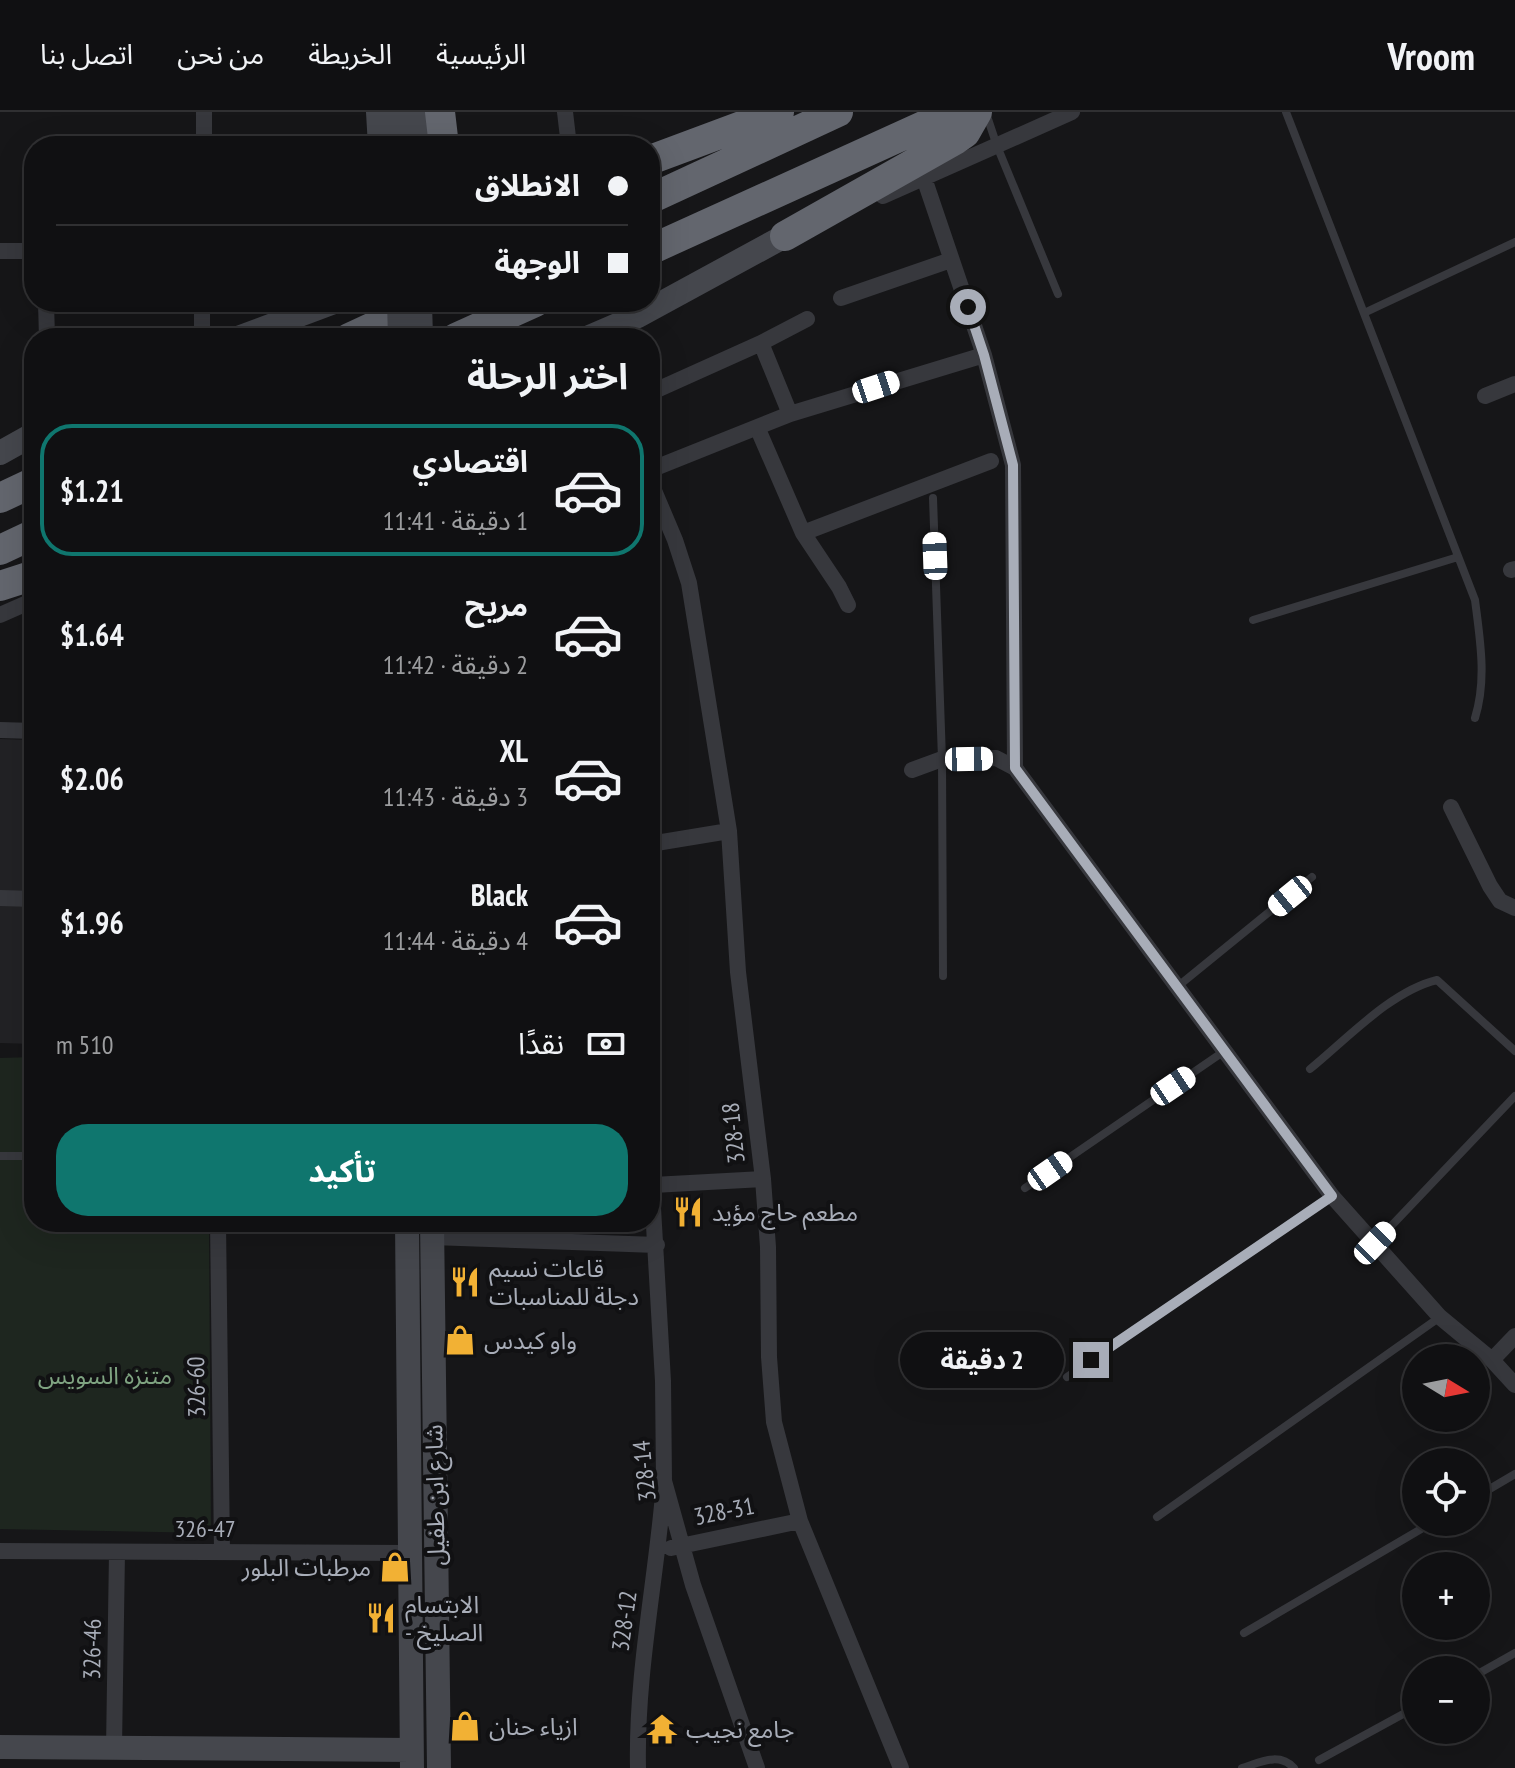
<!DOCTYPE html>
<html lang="ar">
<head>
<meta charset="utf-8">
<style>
	body { margin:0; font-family:"PT Sans Narrow","Noto Sans Arabic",sans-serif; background:#1e1e20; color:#f1f3f6; direction:rtl; height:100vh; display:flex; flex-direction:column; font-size:30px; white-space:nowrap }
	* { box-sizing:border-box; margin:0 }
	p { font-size:26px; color:#9c9d9f }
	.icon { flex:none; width:44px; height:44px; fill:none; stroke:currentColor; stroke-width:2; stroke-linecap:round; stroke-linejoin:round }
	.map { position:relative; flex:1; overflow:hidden; direction:ltr }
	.sheet { position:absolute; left:24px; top:216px; width:636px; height:904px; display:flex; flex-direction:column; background:#101012; border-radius:32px; box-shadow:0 8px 32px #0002,0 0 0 2px #303032; direction:rtl }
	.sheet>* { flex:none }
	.top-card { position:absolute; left:24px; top:24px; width:636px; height:176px; border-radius:32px; box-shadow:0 8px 32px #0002,0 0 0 2px #303032; direction:rtl; display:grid; align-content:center; height:176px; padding:0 32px; background:#101012 }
	.needle { width:52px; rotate:100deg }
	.buttons { position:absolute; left:1402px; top:1232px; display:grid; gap:16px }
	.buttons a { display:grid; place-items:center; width:88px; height:88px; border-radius:50%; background:#101012; box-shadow:0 8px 32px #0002,0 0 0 2px #303032; font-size:40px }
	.end { position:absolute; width:36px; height:36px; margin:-18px; border:10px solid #a8adb8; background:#111; box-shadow:0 0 0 4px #111 }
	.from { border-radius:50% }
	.bubble { position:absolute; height:56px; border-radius:28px; background:#101012; box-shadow:0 8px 32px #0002,0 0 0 2px #303032; font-size:26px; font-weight:700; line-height:56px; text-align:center; direction:rtl }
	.car { position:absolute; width:24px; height:48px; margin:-24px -12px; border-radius:10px; box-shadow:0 0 6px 2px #0007; background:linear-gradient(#fff 24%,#345 0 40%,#fff 0 76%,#345 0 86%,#fff 0) }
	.top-card b { display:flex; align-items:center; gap:28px; height:76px; font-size:30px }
	.top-card b+b { border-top:2px solid #303032 }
	.top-card i { width:20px; height:20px; background:#f1f3f6 }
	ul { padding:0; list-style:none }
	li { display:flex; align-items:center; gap:24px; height:132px; margin:0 16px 12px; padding:0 16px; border:4px solid transparent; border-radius:32px }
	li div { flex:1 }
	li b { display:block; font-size:30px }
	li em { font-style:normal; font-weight:700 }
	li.on { border-color:#0f766e }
	li>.icon { width:72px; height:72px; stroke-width:1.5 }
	h2 { padding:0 32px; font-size:36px; line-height:96px }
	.pay { display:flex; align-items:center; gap:20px; height:88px; padding:0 32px; font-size:30px }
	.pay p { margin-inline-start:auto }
	.button { display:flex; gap:16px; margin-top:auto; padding:16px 32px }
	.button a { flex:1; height:92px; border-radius:32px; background:#0f766e; color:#fff; font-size:32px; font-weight:700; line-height:92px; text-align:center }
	header { display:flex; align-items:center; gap:48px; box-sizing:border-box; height:112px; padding:0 40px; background:#101012; border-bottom:2px solid #303032 }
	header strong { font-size:38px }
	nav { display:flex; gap:44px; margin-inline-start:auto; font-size:28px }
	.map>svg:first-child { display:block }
	.built { fill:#222225 }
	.green { fill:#1e261f }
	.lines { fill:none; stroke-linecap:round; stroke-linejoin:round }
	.lane { stroke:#37383d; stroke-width:8 }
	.street { stroke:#37383d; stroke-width:16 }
	.secondary { stroke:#45474d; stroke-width:24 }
	.highway { stroke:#63666e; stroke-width:30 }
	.secondary-bridge { stroke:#45474d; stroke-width:24 }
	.route { stroke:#a8adb8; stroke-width:10 }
	.labels { text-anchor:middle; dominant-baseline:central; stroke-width:8; stroke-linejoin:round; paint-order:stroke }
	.street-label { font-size:24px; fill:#a8adb8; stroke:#111113 }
	.poi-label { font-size:24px; fill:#a8adb8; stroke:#111113; text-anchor:start }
	.park-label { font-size:24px; fill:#7fa381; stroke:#111113 }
</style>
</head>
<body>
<header>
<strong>Vroom</strong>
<nav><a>الرئيسية</a><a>الخريطة</a><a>من نحن</a><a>اتصل بنا</a></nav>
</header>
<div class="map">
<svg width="1515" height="1656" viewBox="0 0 1515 1656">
	<rect width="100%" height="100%" fill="#161618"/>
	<path class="built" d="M0 627 34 628V932L0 931Z"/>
	<path class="green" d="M34 945V1110H209L211 1421 0 1417V946Z"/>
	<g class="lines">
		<path class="lane" d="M1286 0 1475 488C1480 528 1487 567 1475 606
			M986 1 997 34 1058 182
			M1364 201 1515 130
			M933 386 942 647 943 864
			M1253 508 1458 445
			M1177 875 1312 765
			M1310 957C1347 927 1391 879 1437 868L1515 939
			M0 1044H34
			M1025 1076 1223 940
			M1375 1131 1515 984
			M1067 1265 1332 1084
			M1476 1385 1515 1362
			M1157 1405 1440 1205
			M1244 1521 1433 1410
			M1476 1563 1515 1541
			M1319 1648 1416 1595
			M1242 1656C1261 1650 1279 1640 1294 1656"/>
		<path class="street" d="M565 0 569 34
			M204 34V0
			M924 66 984 243 1013 353 1015 656
			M883 84 1072 0
			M0 139H34
			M841 186 951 148
			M46 190 47 226
			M202 226V190
			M761 231 807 207
			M650 281 761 231 790 302
			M1485 284 1515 272
			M757 315 803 421 991 349
			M650 358 790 302 984 243
			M650 369 675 428 689 471 729 719 738 860 763 1067 768 1135 769 1245 774 1310 800 1409 901 1656
			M803 421 839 475 848 493
			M1511 458 1515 457
			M0 503 34 488
			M0 618 34 619
			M912 658 942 647 996 646 1015 656 1332 1084 1440 1205 1492 1248 1515 1273
			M1451 695 1490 774 1500 789 1515 796
			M650 732 729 719
			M0 786 34 787
			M650 1044 663 1269 664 1369 693 1473 757 1656
			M653 1073 763 1067
			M218 1110 222 1440
			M432 1125 657 1133
			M1492 1248 1515 1224
			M671 1436 800 1409
			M0 1439 410 1441
			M114 1636 117 1440
			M638 1656C636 1564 655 1474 663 1383"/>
		<path class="secondary" d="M378 0 380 34
			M396 0V34
			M417 0V34
			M238 226 334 190
			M587 226 638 204 785 124
			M0 341 34 322
			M407 1110 412 1656
			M432 1110 439 1656
			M0 1635 411 1638"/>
		<path class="highway" d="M440 0 444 34
			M650 48 779 0
			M650 87 838 0
			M785 124 955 28 965 21 977 0
			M650 138 954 0
			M349 226 390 207
			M456 226 535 190
			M0 386 34 370
			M0 438 34 422
			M0 474 34 463"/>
		<path class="secondary-bridge" d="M399 190 400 226
			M420 190 421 226"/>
	</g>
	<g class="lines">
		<path class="route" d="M968 195 984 243 1013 353 1015 656 1332 1084 1091 1248"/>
	</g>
	<defs>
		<g id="restaurant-bare" transform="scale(2.4)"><path d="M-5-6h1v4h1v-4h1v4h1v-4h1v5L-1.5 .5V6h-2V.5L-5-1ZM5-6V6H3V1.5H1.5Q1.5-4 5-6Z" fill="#f2b134" stroke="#111113" stroke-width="2.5" paint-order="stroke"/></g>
		<g id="shop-bare" transform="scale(2.4)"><path d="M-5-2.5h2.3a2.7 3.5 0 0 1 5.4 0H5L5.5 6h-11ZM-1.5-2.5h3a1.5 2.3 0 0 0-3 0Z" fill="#f2b134" stroke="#111113" stroke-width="2.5" paint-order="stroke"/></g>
		<g id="temple-bare" transform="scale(2.4)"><path d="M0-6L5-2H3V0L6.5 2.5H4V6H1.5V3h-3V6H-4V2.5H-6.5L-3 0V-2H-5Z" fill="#f2b134" stroke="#111113" stroke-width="2.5" paint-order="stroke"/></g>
	</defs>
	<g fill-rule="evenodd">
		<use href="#restaurant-bare" x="688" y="1100"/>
		<use href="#restaurant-bare" x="465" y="1170"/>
		<use href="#shop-bare" x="460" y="1228"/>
		<use href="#shop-bare" x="395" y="1455"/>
		<use href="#restaurant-bare" x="381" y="1506"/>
		<use href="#shop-bare" x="465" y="1614"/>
		<use href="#temple-bare" x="662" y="1617"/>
	</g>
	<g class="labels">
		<g class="street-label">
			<text transform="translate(733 1021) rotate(-96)">328-18</text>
			<text transform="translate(196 1275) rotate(-91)">326-60</text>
			<text transform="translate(644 1359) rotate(-96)">328-14</text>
			<text transform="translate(435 1383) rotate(-91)">شارع ابن طفيل</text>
			<text transform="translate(724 1399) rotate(-11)">328-31</text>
			<text x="205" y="1416">326-47</text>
			<text transform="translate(624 1509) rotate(-82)">328-12</text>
			<text transform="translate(92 1537) rotate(-89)">326-46</text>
		</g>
		<g class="poi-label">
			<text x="712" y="1100">مطعم حاج مؤيد</text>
			<text x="489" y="1156">قاعات نسيم<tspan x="489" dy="28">دجلة للمناسبات</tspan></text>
			<text x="484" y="1228">واو كيدس</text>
			<text x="371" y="1455" text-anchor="end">مرطبات البلور</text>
			<text x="405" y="1492">الابتسام<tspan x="405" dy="28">- الصليخ</tspan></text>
			<text x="489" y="1614">ازياء حنان</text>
			<text x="686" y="1617">جامع نجيب</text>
		</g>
		<g class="park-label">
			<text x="105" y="1263">متنزه السويس</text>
		</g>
	</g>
</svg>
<div class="buttons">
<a><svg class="needle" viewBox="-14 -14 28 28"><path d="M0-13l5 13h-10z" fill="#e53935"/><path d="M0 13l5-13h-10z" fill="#9c9d9f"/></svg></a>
<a><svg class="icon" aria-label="locate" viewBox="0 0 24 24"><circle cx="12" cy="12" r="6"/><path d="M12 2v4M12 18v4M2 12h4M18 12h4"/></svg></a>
<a>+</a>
<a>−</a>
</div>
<i class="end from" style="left:968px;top:195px"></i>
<i class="end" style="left:1091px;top:1248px"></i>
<div class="bubble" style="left:900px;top:1220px;width:164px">2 دقيقة</div>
<i class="car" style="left:876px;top:275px;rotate:72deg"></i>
<i class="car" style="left:935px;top:444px;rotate:358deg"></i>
<i class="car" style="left:969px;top:647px;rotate:89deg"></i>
<i class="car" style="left:1290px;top:784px;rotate:231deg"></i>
<i class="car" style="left:1173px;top:974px;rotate:56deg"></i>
<i class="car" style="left:1050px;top:1059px;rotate:55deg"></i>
<i class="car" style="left:1375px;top:1131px;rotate:44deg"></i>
<div class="top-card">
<b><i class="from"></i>الانطلاق</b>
<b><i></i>الوجهة</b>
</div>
<section class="sheet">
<h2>اختر الرحلة</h2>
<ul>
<li class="on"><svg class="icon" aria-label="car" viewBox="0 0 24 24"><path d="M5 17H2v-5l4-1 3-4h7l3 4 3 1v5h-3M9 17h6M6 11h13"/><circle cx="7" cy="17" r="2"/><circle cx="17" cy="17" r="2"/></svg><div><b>اقتصادي</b><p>1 دقيقة · 11:41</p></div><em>$1.21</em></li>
<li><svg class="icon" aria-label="car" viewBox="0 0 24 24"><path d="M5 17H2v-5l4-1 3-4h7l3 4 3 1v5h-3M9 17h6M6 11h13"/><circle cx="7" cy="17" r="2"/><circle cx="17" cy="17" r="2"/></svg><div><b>مريح</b><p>2 دقيقة · 11:42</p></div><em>$1.64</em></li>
<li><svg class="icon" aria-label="car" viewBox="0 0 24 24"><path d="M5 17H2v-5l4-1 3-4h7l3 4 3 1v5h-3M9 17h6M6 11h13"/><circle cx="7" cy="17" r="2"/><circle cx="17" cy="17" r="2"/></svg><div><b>XL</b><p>3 دقيقة · 11:43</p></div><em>$2.06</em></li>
<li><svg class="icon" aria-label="car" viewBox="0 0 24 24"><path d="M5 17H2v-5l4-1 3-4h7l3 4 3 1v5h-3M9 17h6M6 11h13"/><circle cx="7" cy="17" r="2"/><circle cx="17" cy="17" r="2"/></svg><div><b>Black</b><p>4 دقيقة · 11:44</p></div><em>$1.96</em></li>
</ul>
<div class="pay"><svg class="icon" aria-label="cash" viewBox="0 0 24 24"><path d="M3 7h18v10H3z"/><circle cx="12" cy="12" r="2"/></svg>نقدًا<p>510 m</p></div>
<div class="button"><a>تأكيد</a></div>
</section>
</div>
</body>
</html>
